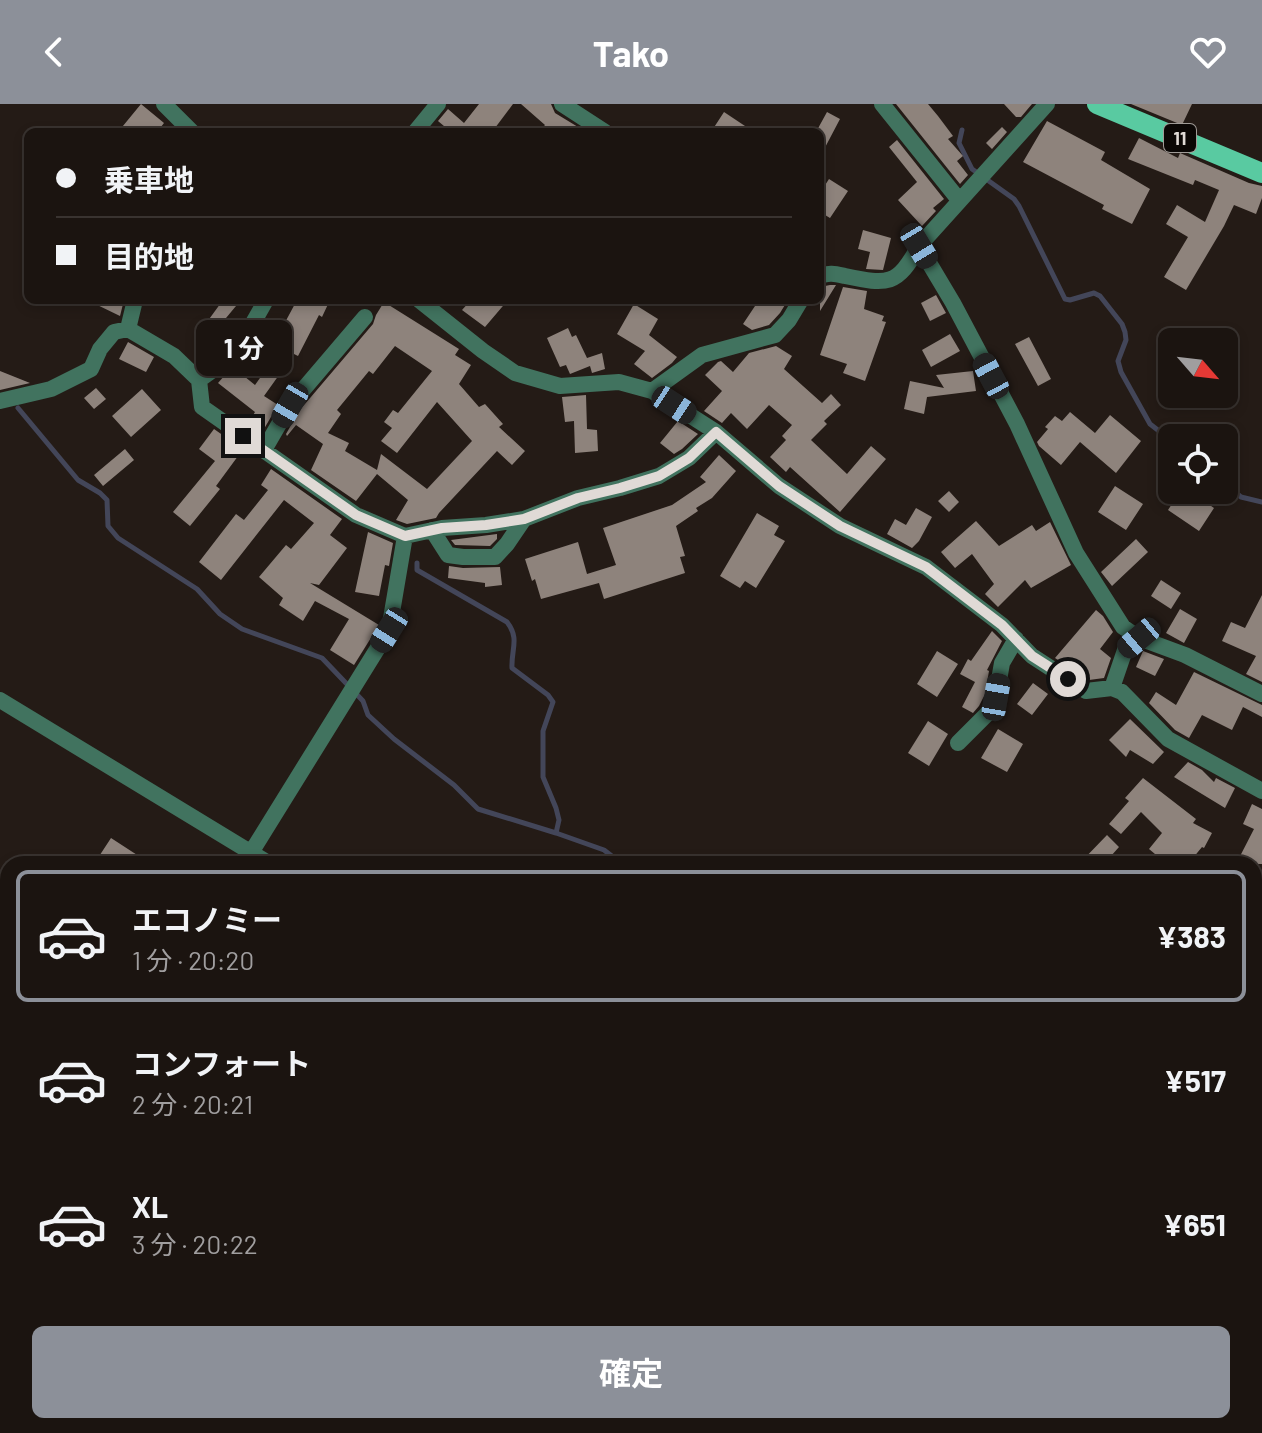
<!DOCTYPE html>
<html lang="ja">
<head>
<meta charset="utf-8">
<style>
	body { margin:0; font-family:Barlow,"Noto Sans JP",sans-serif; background:#241d19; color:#f1f3f6; height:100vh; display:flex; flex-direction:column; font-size:30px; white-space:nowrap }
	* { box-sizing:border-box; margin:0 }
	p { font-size:26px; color:#a09e9f }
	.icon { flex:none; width:44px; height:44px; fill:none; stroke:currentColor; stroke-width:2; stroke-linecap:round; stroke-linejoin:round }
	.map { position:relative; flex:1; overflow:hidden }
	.panel { position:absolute; left:0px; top:752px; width:1262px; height:578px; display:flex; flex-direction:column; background:#1b1410; border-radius:24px 24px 0 0; box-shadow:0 4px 12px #0003,0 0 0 2px #393330 }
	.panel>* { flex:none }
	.banner { position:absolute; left:24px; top:24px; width:800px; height:176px; border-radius:12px; box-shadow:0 4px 12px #0003,0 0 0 2px #393330; display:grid; align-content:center; height:176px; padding:0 32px; background:#1b1410 }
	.needle { width:52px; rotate:118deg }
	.fabs { position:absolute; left:1158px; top:224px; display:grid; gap:16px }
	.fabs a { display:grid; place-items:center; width:80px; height:80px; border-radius:12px; background:#1b1410; box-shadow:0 4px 12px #0003,0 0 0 2px #393330; font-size:40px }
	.end { position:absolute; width:36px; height:36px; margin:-18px; border:10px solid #e0dad6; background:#111; box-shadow:0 0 0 4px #111 }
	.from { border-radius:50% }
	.bubble { position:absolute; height:56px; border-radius:12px; background:#1b1410; box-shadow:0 4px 12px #0003,0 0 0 2px #393330; font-size:26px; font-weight:700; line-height:56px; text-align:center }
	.car { position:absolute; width:24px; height:48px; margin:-24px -12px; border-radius:10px; box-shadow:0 0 6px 2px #0007; background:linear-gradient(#222 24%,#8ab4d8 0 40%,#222 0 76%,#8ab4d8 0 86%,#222 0) }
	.banner b { display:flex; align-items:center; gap:28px; height:76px; font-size:30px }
	.banner b+b { border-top:2px solid #393330 }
	.banner i { width:20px; height:20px; background:#f1f3f6 }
	ul { padding:14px 0 0; list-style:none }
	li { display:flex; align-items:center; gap:24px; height:132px; margin:0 16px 12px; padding:0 16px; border:4px solid transparent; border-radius:12px }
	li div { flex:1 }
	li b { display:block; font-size:30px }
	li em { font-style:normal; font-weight:700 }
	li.active { border-color:#8c9099 }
	li>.icon { width:72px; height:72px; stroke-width:1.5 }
	.action { display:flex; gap:16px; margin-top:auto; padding:16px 32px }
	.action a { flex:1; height:92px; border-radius:12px; background:#8c9099; color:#fff; font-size:32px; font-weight:700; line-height:92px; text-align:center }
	header { display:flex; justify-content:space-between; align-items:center; height:104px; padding:0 32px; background:#8c9099; color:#fff; font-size:36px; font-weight:700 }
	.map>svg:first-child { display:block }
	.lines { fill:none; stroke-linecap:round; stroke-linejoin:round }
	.stream { stroke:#434659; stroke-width:5 }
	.building { fill:#8e837c; fill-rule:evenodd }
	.minor { stroke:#41735f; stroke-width:16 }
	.primary { stroke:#59caa1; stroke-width:20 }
	.route { stroke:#e0dad6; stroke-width:10 }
	.labels { text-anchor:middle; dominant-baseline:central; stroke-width:8; stroke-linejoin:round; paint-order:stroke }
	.shield { fill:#0b0705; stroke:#a09b97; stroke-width:2 }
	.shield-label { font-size:18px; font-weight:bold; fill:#e0dad6 }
</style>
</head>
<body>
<header><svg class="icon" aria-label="back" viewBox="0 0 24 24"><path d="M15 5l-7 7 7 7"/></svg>Tako<svg class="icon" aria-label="heart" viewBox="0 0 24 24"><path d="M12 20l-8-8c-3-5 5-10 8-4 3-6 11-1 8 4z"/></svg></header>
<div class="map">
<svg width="1262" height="1329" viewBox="0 0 1262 1329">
	<rect width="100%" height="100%" fill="#241b16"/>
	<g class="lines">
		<path class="stream" d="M962 26 959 39 972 65 1014 95 1019 102 1065 195 1070 196 1094 189 1100 192 1122 220 1125 228 1126 236 1118 257 1121 268 1150 320 1172 337
			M18 304 78 376 100 389 107 396 108 422 118 434 197 485 220 510 242 525 322 554 363 597 368 611 394 635 454 681 478 705 556 729 604 746 622 760
			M1224 379 1241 393 1262 398
			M417 459V466L507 518C520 535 511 545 512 564L548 591 553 598 543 627V673L556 704 559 716 556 729
			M0 894 8 899
			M429 1322 434 1329
			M1036 1322 1041 1329"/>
	</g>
	<path class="building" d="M141 0 164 19 157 28H118Z
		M479 0H513L492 28H451L438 17 448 5 464 19Z
		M521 0H551L555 9 578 23 575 28H539L545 21Z
		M896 0H928L938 12 953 32 948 35 963 52 957 57 968 71 960 80Z
		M1004 0H1032L1021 13H1016Z
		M1131 0H1192L1182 21Z
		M724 8 754 28H711Z
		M827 8 840 15 820 53V28H816Z
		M1047 17 1105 48 1101 56 1150 85 1132 120 1102 105 1104 101 1023 58Z
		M1002 23 1007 28 992 45 986 39Z
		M1139 34 1178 54 1180 49 1249 79 1262 82V94L1256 110 1234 101 1224 122 1186 186 1164 173 1188 133 1166 120 1177 101 1205 118 1219 86 1195 76 1193 81 1128 55Z
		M897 36 944 95 933 104 936 107 922 122 898 96 917 78 889 43Z
		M829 75 848 87 830 114 820 108V89Z
		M863 126 891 134 883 166 866 165 870 148 858 145Z
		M830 181H836L820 207V183Z
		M843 183 867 187 864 205 884 212 882 217 886 218 865 277 843 269 847 260 820 251Z
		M936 191 946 209 930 217 921 199Z
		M87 196H124L120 212Z
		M223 196H241L226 214 232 218 216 241 199 229Z
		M297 196H330L322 213 319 211 298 252 294 250 264 292 278 301 261 330 247 321 255 308 218 279 225 271 234 264 255 281 282 243 274 239Z
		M471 196H508L485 223 462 206Z
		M759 196H788L780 209 769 221 752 226 743 220Z
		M384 198 459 245 455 251 471 261 459 280 479 303 485 300 503 320 499 323 525 347 512 361 497 347 439 409 436 414 407 420 396 416 408 396 377 370 356 397 311 366 323 340 296 321 287 332 286 330 299 307 373 220 376 211ZM395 242 432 267 398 309 393 306 384 318 392 324 381 337 397 349 437 298 472 337 427 385 381 350 377 366 345 347 349 339 328 329 341 310 337 306 369 267 373 270Z
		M634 200 658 215 649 231 677 253 672 259 652 274 634 260 645 247 617 230Z
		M568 224 572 233 576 231 587 254 602 249 605 265 592 269 590 262 570 270 566 261 560 263 547 234Z
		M950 230 960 247 931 263 922 246Z
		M1029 233 1051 275 1038 282 1015 240Z
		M128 238 154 253 146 268 119 255Z
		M776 242 792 252 784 265 822 299 831 290 841 301 824 317 827 320 811 336 847 370 871 342 886 355 840 408 790 363 786 368 770 353 786 336 782 332 792 321 769 301 747 325 731 309 722 319 704 307 722 287 705 271 718 258 721 257 733 268 749 249Z
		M0 267 30 279 0 286Z
		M973 267 976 287 927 293 924 310 904 305 910 277 944 284 936 271Z
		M96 284 106 295 94 305 84 294Z
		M142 285 161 306 131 333 112 312Z
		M586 291 587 325 597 326 598 347 575 349 574 317 565 318 562 293Z
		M1070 308 1095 329 1110 311 1141 337 1116 369 1080 338 1061 361 1039 342 1037 338 1048 325 1045 323 1055 312 1062 317Z
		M678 317 698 330 682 345 674 350 660 339Z
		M214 325 241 344V348L216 382 220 385 190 422 173 408 215 357 199 345Z
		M125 345 134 356 103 382 94 371Z
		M719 351 736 367 712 394 696 404 698 407 676 422 685 452 680 453 685 469 604 495 599 479 541 495 535 475 532 477 525 455 578 438 587 470 616 461 603 424 672 401 706 378 700 373Z
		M271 365 342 415 330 431 347 444 319 481 310 479 379 521 354 561 330 546 349 515 315 497 303 517 279 501 283 494 259 473 286 441 291 445 314 419 284 396 221 476 199 458 236 410 244 416 268 386 261 381Z
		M1115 382 1143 400 1126 426 1098 408Z
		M1181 386H1188L1214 404 1199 427 1168 406Z
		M949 387 959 398 949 408 938 397Z
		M916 404 932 413 919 437 912 444 887 430 895 415 906 421Z
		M757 409 779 422 774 431 785 437 756 484 745 477 740 484 720 472Z
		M976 417 999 442 1032 421 1036 427 1050 418 1071 461 1031 484 1025 476 998 503 985 490 994 480 972 450 955 464 941 448Z
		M368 428 393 439 389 462 385 461 379 492 355 488Z
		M497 430V435L490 442 455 441 451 436Z
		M1136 435 1148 448 1112 482 1101 468Z
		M449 462 463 464 500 463 502 481 485 483V479L448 474Z
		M1161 476 1181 489 1171 505 1151 492Z
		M1262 491V578L1246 570 1256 552 1222 537 1231 518 1245 524Z
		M1180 505 1197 515 1184 539 1166 529Z
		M1096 506 1103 512 1113 528 1100 545 1111 554 1104 574 1089 576 1055 554Z
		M992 527 1002 537 987 566 989 567 985 590 979 602 973 609 962 603 975 578 960 570 968 555 971 557Z
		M937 547 958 560 937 593 917 580Z
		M1143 547 1164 555 1155 572 1136 563Z
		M1194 568 1262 601V613L1243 603 1232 626 1202 611 1189 634 1175 626 1149 599 1156 588 1176 601Z
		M1033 579 1048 590 1032 611 1017 600Z
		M1130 615 1164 648 1153 660 1130 646 1126 653 1109 636Z
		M928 617 948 630 929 662 908 649Z
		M998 625 1023 640 1007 668 981 654Z
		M1188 658 1202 666 1214 678 1216 674 1235 684 1225 704 1174 673Z
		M1143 674 1196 715 1193 719 1212 729 1204 744 1202 743 1188 760H1171L1162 753 1161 755 1149 745 1162 729 1141 708 1121 730 1109 720 1129 697 1125 694Z
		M1252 700 1262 705V760H1236L1254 725 1243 720Z
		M1107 731 1119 743 1111 752 1120 760H1079Z
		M111 734 151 760H94Z"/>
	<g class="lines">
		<path class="minor" d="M164 0 192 28
			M562 0 605 28
			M882 0 959 96
			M415 28 438 0
			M919 142 953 199 1017 320 1076 449 1123 523 1139 534 1185 551 1262 590
			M820 172C829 168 836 170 845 172 888 181 897 182 919 142L1047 0
			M419 196 483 247 515 269 560 282 619 278 652 287 716 328 779 382 840 422 926 463 1002 521 1032 552 1086 587 1112 584 1122 588 1168 635 1262 687
			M128 225 135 196
			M199 276 228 255 253 219 266 196
			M652 287 702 251 775 231 789 216 801 196
			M0 297 51 285 91 265 100 245 114 228 128 225 174 252 199 276 202 303 356 411 405 432 442 424 486 421 524 415 578 394 620 384 659 372 689 354 716 328
			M264 346 290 301 365 213
			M432 426 448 451 463 453H495L507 440 524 415
			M1112 584 1125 546 1139 534
			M0 596 270 760
			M958 639 988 609 996 593 1002 559 1016 535
			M244 760 389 526 405 432
			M1254 797 1262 780
			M1254 813 1262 817
			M0 1157 8 1144
			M0 1196 8 1201
			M121 1322 126 1329
			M734 1322 739 1329
			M1084 1329 1094 1322"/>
		<path class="primary" d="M1097 0 1262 69"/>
	</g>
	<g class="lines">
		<path class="route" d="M243 332 356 411 405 432 442 424 486 421 524 415 578 394 620 384 659 372 689 354 716 328 779 382 840 422 926 463 1002 521 1032 552 1068 575"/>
	</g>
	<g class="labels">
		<rect class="shield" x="1164" y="20" width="32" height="28" rx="6"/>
		<g class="shield-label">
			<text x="1180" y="34">11</text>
		</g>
	</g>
</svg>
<div class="fabs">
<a><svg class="needle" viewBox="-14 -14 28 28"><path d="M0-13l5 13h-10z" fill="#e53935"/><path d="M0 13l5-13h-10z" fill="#a09e9f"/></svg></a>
<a><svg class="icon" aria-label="locate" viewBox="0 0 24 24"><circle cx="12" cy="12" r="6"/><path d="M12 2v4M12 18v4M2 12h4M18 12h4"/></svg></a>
</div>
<i class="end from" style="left:1068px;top:575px"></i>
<i class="end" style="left:243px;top:332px"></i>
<div class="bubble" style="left:196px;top:216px;width:96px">1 分</div>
<i class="car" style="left:919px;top:142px;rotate:149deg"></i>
<i class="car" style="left:991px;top:272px;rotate:332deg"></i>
<i class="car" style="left:290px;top:301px;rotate:210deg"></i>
<i class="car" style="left:674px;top:301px;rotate:123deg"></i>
<i class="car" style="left:389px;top:526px;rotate:212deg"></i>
<i class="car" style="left:1139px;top:534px;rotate:230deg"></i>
<i class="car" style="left:996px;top:593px;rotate:10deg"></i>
<div class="banner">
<b><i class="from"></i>乗車地</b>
<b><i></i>目的地</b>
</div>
<section class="panel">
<ul>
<li class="active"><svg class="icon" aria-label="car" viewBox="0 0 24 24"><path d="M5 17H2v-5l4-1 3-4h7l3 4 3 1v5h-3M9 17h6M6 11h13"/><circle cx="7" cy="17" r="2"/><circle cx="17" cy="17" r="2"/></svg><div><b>エコノミー</b><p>1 分 · 20:20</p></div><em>¥383</em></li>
<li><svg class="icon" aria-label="car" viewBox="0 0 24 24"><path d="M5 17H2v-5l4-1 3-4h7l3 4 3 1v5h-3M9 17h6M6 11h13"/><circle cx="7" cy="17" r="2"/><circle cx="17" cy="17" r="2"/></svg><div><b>コンフォート</b><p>2 分 · 20:21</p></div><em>¥517</em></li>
<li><svg class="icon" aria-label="car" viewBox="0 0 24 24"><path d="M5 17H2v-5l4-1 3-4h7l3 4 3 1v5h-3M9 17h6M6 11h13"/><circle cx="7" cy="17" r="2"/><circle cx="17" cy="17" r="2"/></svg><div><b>XL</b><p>3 分 · 20:22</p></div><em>¥651</em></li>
</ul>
<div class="action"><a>確定</a></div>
</section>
</div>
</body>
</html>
